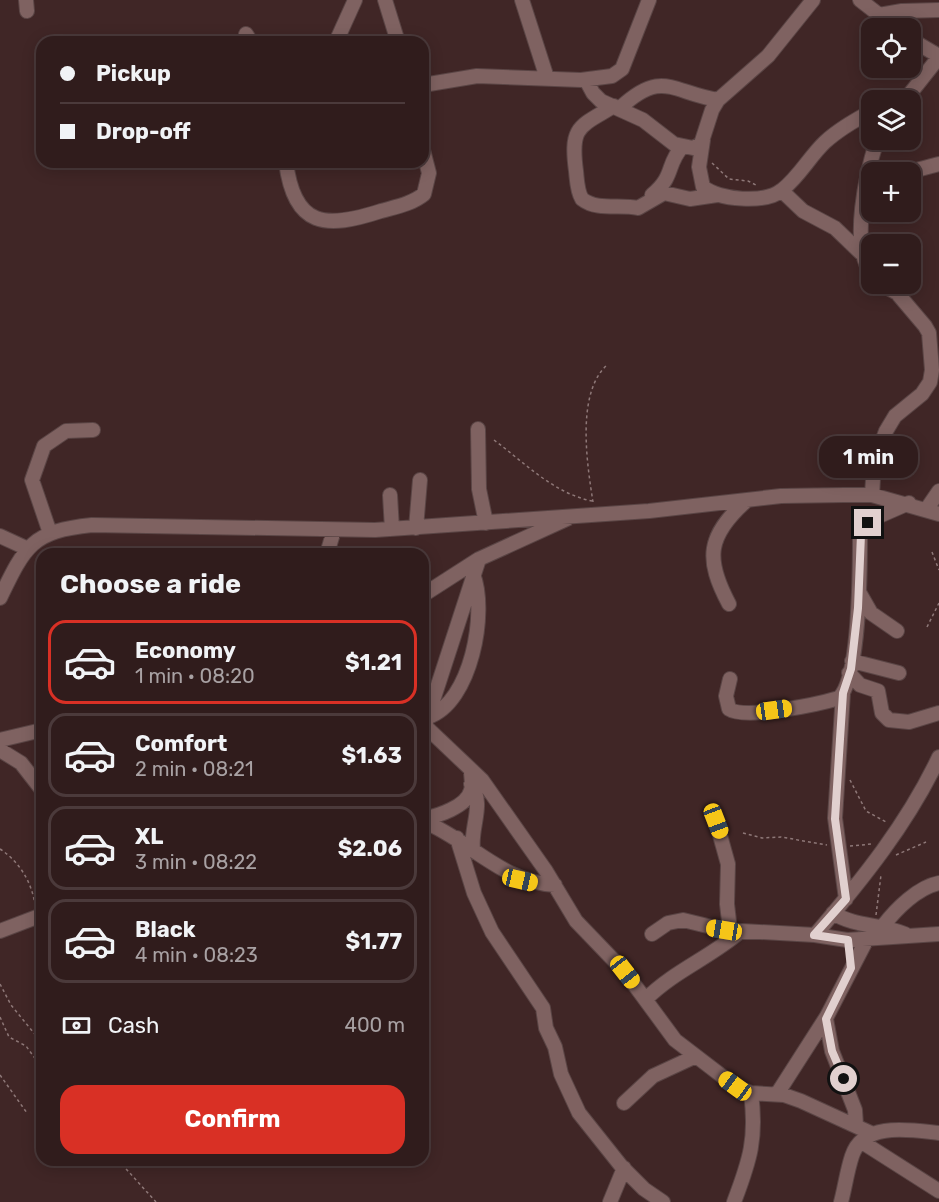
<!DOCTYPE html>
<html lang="en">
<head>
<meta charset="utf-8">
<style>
	body { margin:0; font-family:Rubik,sans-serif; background:#3c2929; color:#f1f3f6; height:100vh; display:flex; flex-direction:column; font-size:22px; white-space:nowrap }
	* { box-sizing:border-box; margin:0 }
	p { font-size:20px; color:#a8a1a3 }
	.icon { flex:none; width:33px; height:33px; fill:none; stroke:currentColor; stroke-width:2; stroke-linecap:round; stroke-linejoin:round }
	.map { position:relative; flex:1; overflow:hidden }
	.details { position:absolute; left:36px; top:548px; width:393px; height:618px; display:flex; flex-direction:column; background:#301c1c; border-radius:18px; box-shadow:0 3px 15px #0003,0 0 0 2px #4b3a3b }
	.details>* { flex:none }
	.banner { position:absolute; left:36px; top:36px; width:393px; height:132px; border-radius:18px; box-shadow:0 3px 15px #0003,0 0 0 2px #4b3a3b; display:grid; align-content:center; height:132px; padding:0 24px; background:#301c1c }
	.buttons { position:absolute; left:861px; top:18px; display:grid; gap:12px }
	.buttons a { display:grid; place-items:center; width:60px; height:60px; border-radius:12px; background:#301c1c; box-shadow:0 3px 15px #0003,0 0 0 2px #4b3a3b; font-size:30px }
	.end { position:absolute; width:27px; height:27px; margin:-14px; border:8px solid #e1d0cf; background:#111; box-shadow:0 0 0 3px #111 }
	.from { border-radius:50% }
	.bubble { position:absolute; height:42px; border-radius:18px; background:#301c1c; box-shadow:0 3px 15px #0003,0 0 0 2px #4b3a3b; font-size:20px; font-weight:700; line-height:42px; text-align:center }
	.car { position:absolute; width:18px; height:36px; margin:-18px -9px; border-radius:8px; box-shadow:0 0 4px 2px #0007; background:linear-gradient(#f5c518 24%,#345 0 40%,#f5c518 0 76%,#345 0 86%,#f5c518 0) }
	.banner b { display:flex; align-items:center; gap:21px; height:57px; font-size:22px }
	.banner b+b { border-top:2px solid #4b3a3b }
	.banner i { width:15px; height:15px; background:#f1f3f6 }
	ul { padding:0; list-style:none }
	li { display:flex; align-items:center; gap:18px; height:84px; margin:0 12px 9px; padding:0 12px; border:3px solid #4b3a3b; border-radius:18px }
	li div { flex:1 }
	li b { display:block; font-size:22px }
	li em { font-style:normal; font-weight:700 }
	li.selected { border-color:#d93025 }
	li>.icon { width:54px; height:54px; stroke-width:1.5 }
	h2 { padding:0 24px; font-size:27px; line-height:72px }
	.pay { display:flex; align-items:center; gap:15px; height:66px; padding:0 24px; font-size:22px }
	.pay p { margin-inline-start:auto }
	.cta { display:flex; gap:12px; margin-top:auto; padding:12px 24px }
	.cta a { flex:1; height:69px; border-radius:18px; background:#d93025; color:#fff; font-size:24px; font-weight:700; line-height:69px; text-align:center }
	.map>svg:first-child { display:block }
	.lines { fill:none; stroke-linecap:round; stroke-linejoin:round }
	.minor-casing { stroke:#5a4545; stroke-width:16 }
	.path { stroke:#8e7878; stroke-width:1.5; stroke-dasharray:3 3; stroke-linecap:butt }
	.minor { stroke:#7f6261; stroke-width:14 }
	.route { stroke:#e1d0cf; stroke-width:8 }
</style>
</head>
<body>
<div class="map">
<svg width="939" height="1202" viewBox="0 0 939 1202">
	<rect width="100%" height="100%" fill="#402626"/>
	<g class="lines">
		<g class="minor-casing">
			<path id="minor" d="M26 0 27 11
				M385 0 398 42
				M522 0 547 78
				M860 0 896 28
				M879 15 902 11 939 10
				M246 34 251 42
				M910 39 939 56
				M336 42 355 0
				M586 80 593 93 601 101 643 120 674 144 693 148 701 144 712 110 718 100 768 56 813 0
				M423 85 477 76 581 80 612 76 622 69 649 0
				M905 100 939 57
				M614 106C579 127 570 126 576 171 577 180 577 191 582 199 597 211 620 204 638 208L664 193 690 199 717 195
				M620 108C662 69 671 92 718 100
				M703 140 699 167 703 187C719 200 765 204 782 190 799 177 810 156 825 142 839 129 855 120 872 111
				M286 162C294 228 326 229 381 211 395 207 412 204 424 194L429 173 423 150
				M909 172 939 164
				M782 191 803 211 835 228 861 253
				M652 195C675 176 666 165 682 147
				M872 274C849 246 867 171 877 140
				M478 429 479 489 486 523
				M390 495 392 529
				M872 495 874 463 886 431 895 416 922 394 930 382 932 370 929 333 925 326 897 293 881 284
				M926 510 939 491
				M416 528 420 480
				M50 533 32 480 44 446 66 431 93 430
				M0 536 26 548
				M327 554 334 530
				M859 592 871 613 897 631
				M423 595 479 559 569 518
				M0 598C25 546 32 531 92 525L375 530 649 511 781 496 844 495H872L939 514
				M729 604C705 559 707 536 746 501
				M852 661 899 673
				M849 673 860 685 878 691 882 713 889 720 909 722 939 713
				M730 679 726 696 729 709C745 720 819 704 839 698 860 677 860 567 860 534L877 517 909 503
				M843 693 835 818 846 899
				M428 717C471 703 488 612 473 574
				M423 724 482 780 546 871 576 921 625 972 675 1040 735 1086 751 1093 784 1095 801 1101 873 1134
				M425 725 479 559
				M0 740 42 730
				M0 750 21 763 42 790
				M471 784C485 805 470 827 473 849
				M423 819C437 816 467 807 471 790 473 785 471 777 471 771
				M423 821C471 841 501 882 555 885
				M716 821 728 864 727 904 730 930
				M457 838 474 893 492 932 543 1008 546 1028 555 1047 561 1074 579 1113 622 1167 644 1189 663 1202
				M833 913C855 927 882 924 905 934
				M883 926C896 909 918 887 939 883
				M0 931 42 915
				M652 934 668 923 683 920 724 930 815 935 847 940 939 934
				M815 935C862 880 908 823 939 757
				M646 999C674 971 711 957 741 931
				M826 1019 832 1051 855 1110 856 1125
				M777 1094 827 1016 867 939
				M624 1103 653 1076 694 1057
				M862 1142 939 1191
				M610 1202 624 1168
				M734 1202C750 1160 757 1138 751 1093
				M841 1202C845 1187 847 1171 852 1156 863 1121 911 1130 939 1133"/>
		</g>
		<path class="path" d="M712 163 729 179 748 181 756 185
			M494 440C525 463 553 493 592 501
			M593 502C587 464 576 393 607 365
			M932 552 939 570
			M927 627 939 603
			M850 780 866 811 886 822
			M743 833 762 838 781 837 827 845
			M850 846 872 844
			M0 849C20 862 32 883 35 905
			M896 855 926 842
			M876 915 881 875
			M0 984 11 1005 42 1043
			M0 1017 9 1037 26 1046 42 1068
			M0 1075 27 1113
			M118 1160 156 1202"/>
		<use href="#minor" class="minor"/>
	</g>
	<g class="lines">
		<path class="route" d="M844 1079 832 1051 826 1019 851 968 848 940 814 935 846 899 835 819 840 739 843 693 851 669 858 608 861 534 868 523"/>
	</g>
</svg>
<div class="buttons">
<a><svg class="icon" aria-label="locate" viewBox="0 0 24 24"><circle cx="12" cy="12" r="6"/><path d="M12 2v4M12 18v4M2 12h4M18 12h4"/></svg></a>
<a><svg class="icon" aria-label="layers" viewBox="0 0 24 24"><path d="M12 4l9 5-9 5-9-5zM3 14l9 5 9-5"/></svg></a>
<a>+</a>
<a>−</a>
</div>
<i class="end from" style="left:844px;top:1079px"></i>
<i class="end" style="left:868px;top:523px"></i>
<div class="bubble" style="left:819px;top:436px;width:99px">1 min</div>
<i class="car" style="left:774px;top:710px;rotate:82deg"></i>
<i class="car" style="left:716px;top:821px;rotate:159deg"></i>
<i class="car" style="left:520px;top:880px;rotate:103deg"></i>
<i class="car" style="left:724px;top:930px;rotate:279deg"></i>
<i class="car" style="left:625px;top:972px;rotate:142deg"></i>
<i class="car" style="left:735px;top:1086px;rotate:306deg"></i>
<div class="banner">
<b><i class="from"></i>Pickup</b>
<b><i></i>Drop-off</b>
</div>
<section class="details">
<h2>Choose a ride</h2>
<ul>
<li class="selected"><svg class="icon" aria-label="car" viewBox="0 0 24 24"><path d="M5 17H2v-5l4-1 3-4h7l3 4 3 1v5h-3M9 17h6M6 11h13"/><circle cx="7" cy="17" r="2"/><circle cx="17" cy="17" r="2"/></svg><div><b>Economy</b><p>1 min · 08:20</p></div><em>$1.21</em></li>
<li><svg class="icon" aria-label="car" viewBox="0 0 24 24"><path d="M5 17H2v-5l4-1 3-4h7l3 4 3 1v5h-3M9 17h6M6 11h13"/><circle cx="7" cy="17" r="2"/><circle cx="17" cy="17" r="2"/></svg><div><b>Comfort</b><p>2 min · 08:21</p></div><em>$1.63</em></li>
<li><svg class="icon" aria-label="car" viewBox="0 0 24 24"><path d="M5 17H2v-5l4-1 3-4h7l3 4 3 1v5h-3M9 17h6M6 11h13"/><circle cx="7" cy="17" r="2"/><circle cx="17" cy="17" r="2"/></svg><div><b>XL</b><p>3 min · 08:22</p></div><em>$2.06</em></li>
<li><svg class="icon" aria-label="car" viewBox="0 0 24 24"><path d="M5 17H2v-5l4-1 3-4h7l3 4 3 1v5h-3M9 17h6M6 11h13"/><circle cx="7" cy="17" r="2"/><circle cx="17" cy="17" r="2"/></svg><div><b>Black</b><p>4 min · 08:23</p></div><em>$1.77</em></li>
</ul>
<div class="pay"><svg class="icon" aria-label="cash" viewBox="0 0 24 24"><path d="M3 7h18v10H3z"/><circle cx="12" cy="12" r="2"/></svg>Cash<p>400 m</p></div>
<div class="cta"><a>Confirm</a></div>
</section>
</div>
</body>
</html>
